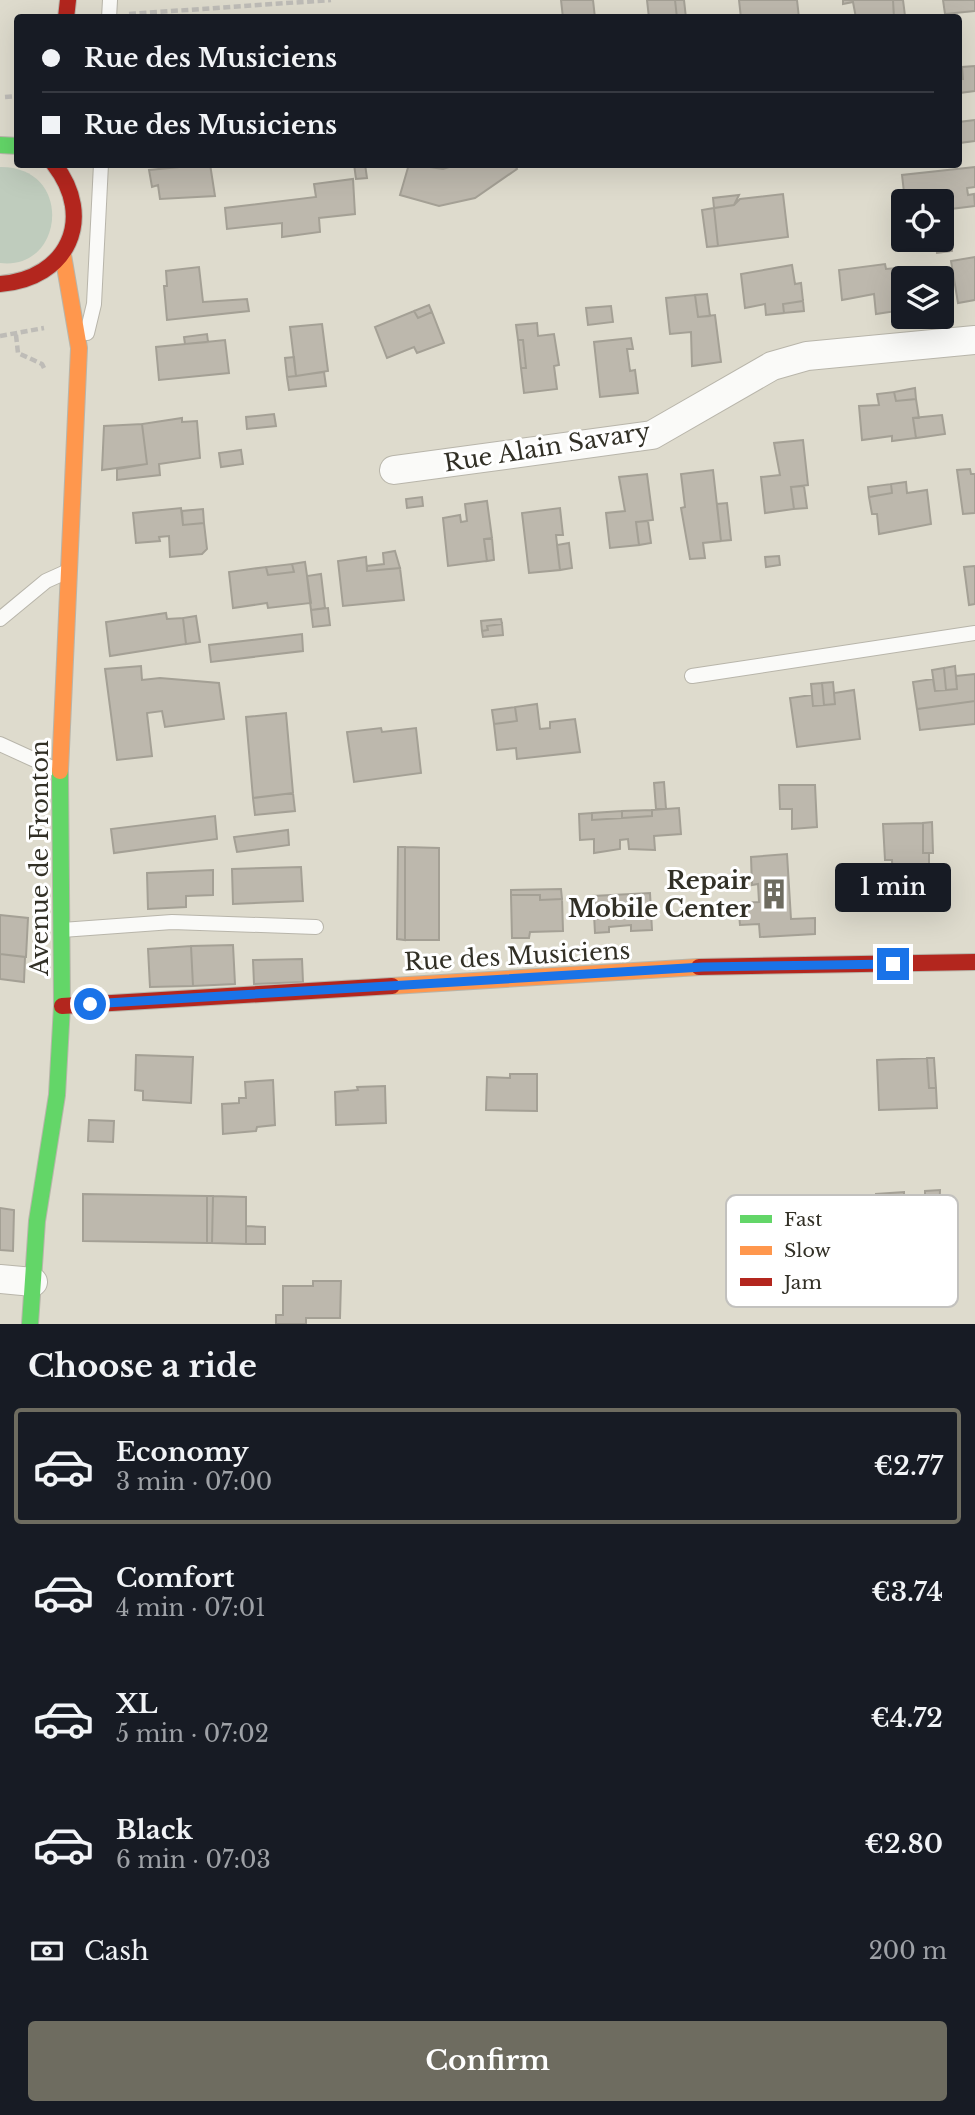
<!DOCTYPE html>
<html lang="en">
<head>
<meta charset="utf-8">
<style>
	body { margin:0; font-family:"Libre Baskerville",serif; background:#20242c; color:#f1f3f6; height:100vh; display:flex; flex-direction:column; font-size:26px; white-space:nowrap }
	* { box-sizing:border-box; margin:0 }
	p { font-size:23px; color:#9ea1a6 }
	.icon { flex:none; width:38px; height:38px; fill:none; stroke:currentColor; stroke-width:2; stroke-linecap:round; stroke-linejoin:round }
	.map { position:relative; height:1324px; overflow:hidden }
	.panel { display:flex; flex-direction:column; background:#171b24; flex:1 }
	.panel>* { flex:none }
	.banner { position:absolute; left:14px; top:14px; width:948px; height:154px; border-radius:7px; box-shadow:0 7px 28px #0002; display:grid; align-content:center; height:154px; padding:0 28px; background:#171b24 }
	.tools { position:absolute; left:891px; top:189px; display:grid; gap:14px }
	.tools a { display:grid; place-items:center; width:63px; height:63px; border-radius:7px; background:#171b24; box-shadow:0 7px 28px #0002; font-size:35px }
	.end { position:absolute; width:32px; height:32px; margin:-16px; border:9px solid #1a73e8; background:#fff; box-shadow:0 0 0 4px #fff }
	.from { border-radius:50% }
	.bubble { position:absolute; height:49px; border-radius:7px; background:#171b24; box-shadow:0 7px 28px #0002; font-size:23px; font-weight:600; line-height:49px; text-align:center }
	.banner b { display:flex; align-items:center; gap:24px; height:66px; font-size:26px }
	.banner b+b { border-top:2px solid #363941 }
	.banner i { width:18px; height:18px; background:#f1f3f6 }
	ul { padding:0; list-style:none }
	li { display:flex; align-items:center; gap:21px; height:116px; margin:0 14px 10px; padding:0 14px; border:4px solid transparent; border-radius:7px }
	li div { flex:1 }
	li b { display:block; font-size:26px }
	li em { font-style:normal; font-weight:600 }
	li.current { border-color:#6e6c60 }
	li>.icon { width:63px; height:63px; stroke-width:1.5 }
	h2 { padding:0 28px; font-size:32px; line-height:84px }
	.pay { display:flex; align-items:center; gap:18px; height:77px; padding:0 28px; font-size:26px }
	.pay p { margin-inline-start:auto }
	.primary-button { display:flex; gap:14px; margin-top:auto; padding:14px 28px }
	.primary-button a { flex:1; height:80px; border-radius:7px; background:#6e6c60; color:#fff; font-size:28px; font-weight:600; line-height:80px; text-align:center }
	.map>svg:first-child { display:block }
	.green { fill:#bfccbd }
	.building { fill:#bdb8ad; stroke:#a4a095; stroke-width:2 }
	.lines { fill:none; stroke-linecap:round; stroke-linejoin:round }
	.lane-casing { stroke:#b8b5aa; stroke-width:16 }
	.street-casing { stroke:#b8b5aa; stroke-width:30 }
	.fast-casing { stroke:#b8b5aa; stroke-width:18 }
	.slow-casing { stroke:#b8b5aa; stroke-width:18 }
	.jam-casing { stroke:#b8b5aa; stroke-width:18 }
	.path { stroke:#bebcb7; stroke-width:4.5; stroke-dasharray:7 3.5; stroke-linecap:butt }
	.lane { stroke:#fafaf8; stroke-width:14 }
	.street { stroke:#fafaf8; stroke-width:28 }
	.fast { stroke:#63d668; stroke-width:16 }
	.slow { stroke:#ff974d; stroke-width:16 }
	.jam { stroke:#b3261e; stroke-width:16 }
	.route { stroke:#1a73e8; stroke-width:9 }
	.labels { text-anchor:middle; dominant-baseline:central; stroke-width:6; stroke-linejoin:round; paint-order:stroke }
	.street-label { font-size:24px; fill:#323026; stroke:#fff }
	.poi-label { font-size:24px; font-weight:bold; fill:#323026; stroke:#fff; text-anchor:end }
	.key { fill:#fff; stroke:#c2c1be; stroke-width:2 }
	.key-label { font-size:19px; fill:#323026 }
</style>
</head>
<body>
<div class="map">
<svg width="975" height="1324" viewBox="0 0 975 1324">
	<rect width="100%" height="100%" fill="#dedbcd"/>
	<path class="green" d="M0 167C74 166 65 271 0 263Z"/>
	<path class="building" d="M561 0H593L595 18H563Z
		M647 0H675L677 18H649Z
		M675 0H684L686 18H677Z
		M739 0H797L799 18H741Z
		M843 0H893L894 18H856L853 2 843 4Z
		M893 0H903L905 16 894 18Z
		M943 0H975V11L945 14Z
		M975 66V91L959 93V79H963L962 67Z
		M975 120V141L959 143V122Z
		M210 164 215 196 160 199 158 185 152 187 149 170Z
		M354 164H365L367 178 356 179Z
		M409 164 443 169 458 164H514L517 169 475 198 439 206 400 195Z
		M975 167V187L967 188 968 195 974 194 975 206 942 210V201H905L902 175Z
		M353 179 355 214 319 218 320 232 282 237V223L227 229 225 208 316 197 314 184Z
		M783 194 788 237 718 246 714 208 734 205 740 199Z
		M739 195 734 205 714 208 713 198Z
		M714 208 718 246 707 247 702 210Z
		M950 231 952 251 937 253 935 240H942V232Z
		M975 257V300L958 303 951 261Z
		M885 264 886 269 907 267 908 278H903V310L876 314 874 294 842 300 839 270Z
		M792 265 795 284 801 283 803 301 783 304 784 313 766 315 765 304 745 308 741 274Z
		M199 267 203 302 247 299 249 311 167 320 164 286H167L166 271Z
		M707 294 710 316 698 317 695 295Z
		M695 295 698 317 715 315 721 362 692 366 691 332 670 334 666 298Z
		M803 301 804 311 784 313 783 304Z
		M429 305 432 312 418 318 414 311Z
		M611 306 613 322 588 325 586 308Z
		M414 311 418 318 432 312 444 343 417 353 414 347 387 358 375 327Z
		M537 323 538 336 554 334 559 365 554 366 557 389 524 393 521 368H526L523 340H518L516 325Z
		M322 324 328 371 296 376 290 327Z
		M207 334 208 342 185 344 184 337Z
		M631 338 633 349H627L630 371 635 370 638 393 600 397 594 342Z
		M225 340 229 373 159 380 156 347Z
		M518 340H523L526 368H521Z
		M294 357 296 376 287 377 285 358Z
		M324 372 326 386 289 390 287 377Z
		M915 388 916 399 896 401 894 392Z
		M894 392 896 401 916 399 919 418H913L916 438 892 441V436L862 440 859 406 879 405 877 394Z
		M274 414 276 426 247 429 246 417Z
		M942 415 945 434 916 438 913 418Z
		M182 418V422L197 421 200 458 159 464 160 475 117 480V469L147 464 142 424Z
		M142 424 147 464 102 470 104 426Z
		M803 440 808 485 791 487 794 509 765 513 761 477 780 475 774 443Z
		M241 450 243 464 221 467 219 453Z
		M970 469 971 474H975V513L963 514 957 470Z
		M713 470 721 541 703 543 705 558 690 559 681 508 685 507 681 474Z
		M647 474 653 520 636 522 639 545 610 548 606 513 625 511 619 477Z
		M906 482 907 493 927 490 931 524 879 534 877 514H872L869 497 892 493 891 484Z
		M891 484 892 493 869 497 868 487Z
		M804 486 807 508 794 509 791 487Z
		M422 497 423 506 407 508 406 499Z
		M487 501 492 538 484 539 487 561 448 566 443 518 460 515 461 522 467 521 465 504Z
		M727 503 731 540 721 541 717 504Z
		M181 508 183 525 204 523 207 549 202 554 170 557 169 536 159 537 160 541 136 543 133 513Z
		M560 508 563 535H556L560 570 529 573 522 513Z
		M203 509 204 523 183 525 182 511Z
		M648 521 651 543 639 545 636 522Z
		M492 538 494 560 487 561 484 539Z
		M569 543 572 568 560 570 557 545Z
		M395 551 400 568 367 571V566L384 564 383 553Z
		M779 556 780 565 766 567 765 557Z
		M366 557 367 571 400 568 404 600 343 606 338 561Z
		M305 562 311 603 268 608 267 603 233 608 229 572 266 567 268 575 294 572 292 564Z
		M292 564 294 572 268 575 266 567Z
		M975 566V604L969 605 964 567Z
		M321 574 325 608 311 610 307 576Z
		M328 608 330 625 313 627 311 610Z
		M166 613 167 619 183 618 186 644 110 656 106 622Z
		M196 616 200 642 186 644 183 618Z
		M501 619 502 624 487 626 488 630 482 631 481 621Z
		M502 624 503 635 483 637 482 631 488 630 487 626Z
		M302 634 303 651 211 662 209 645Z
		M141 666 142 680 160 678 219 683 224 719 165 727 162 711 147 713 152 756 117 760 105 669Z
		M955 666 957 689 946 690 944 668Z
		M944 668 946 690 935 691 932 670Z
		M975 674V701L917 709 913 682 933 679 935 691 957 689 956 676Z
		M833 682 835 704 824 705 822 683Z
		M822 683 824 705 813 706 811 684Z
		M854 690 860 739 797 747 790 698 812 695 813 706 835 704 834 693Z
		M975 701V724L920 730 917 709Z
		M537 704 540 729 550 728V722L575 719 580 752 517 759 516 748 497 750 494 724 517 721 515 707Z
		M515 707 517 721 494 724 492 710Z
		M286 713 293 793 253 798 246 717Z
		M381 728 382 732 416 728 421 773 354 782 347 732Z
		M664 782 666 809H656L654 783Z
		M779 785H815L817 827 792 829V809H780Z
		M293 793 295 811 255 815 253 798Z
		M679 808 681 834 654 836 655 850 629 849 628 839 620 840V849L594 853V839L580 840 579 814 592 813V820L652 816V810Z
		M652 810V816L622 818V811Z
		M622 811V818L592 820V813Z
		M215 816 217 839 114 853 111 829Z
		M932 822 933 853H923V823Z
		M923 823V853H929V887L893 889 892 860H885L883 824Z
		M288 830 289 845 237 852 234 837Z
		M398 847H405V940L397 939Z
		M405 847 439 848V940H405Z
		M787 854 791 919 815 918V934L760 937 759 924 740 925 738 903 759 902 758 884 752 885 751 857Z
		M301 867 303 901 233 904 232 869Z
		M213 870V895L186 896V907L148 909 147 873Z
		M561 889 562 899 540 900V895H511V890Z
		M650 893 652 930 631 931V925L609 927V932L595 933 593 896Z
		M511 895H540V900L562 899 563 931 530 932 529 938H512Z
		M0 915 28 918 26 957 0 954Z
		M233 945 235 984 193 986 191 946Z
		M191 946 193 986 150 987 148 949Z
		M0 954 25 957 24 982 0 979Z
		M302 959 303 982 254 984 253 960Z
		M136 1055 193 1057 191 1103 143 1100V1091L135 1090Z
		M927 1058H934L936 1088H929Z
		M927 1058 929 1088H936L937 1108 879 1110 877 1060Z
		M510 1074H537V1111L486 1110 487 1077 510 1078Z
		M273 1080 275 1125 257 1127 256 1131 223 1134 222 1104 239 1103V1098H246L245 1082Z
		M385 1086 386 1123 336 1125 335 1092 358 1090 357 1087Z
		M89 1120 114 1121 113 1142 88 1141Z
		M940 1190 939 1218 947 1219 948 1237 928 1238 927 1235 879 1237 876 1194 904 1192V1197L925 1196V1191Z
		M83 1194 207 1196V1243L83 1241Z
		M207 1196H213L212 1243H207Z
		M213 1196 246 1197V1244L212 1243Z
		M0 1208 14 1210 13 1251 0 1250Z
		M246 1226 265 1227V1244H246Z
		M313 1281H341L340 1318H306V1324H276V1315H283V1286H313Z"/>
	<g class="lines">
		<g class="lane-casing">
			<path id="lane" d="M109 18 110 0
				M87 333 94 304 101 164
				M0 619 46 581 66 572
				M692 676 975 633
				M0 744 59 771
				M62 930 172 922 316 927"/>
		</g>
		<g class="street-casing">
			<path id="street" d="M394 470 652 435 772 366 807 356 975 340
				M0 1279 33 1282"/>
		</g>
		<g class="fast-casing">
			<path id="fast" d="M0 145 18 146
				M30 1324 37 1221 57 1095 62 1006 60 771"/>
		</g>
		<g class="slow-casing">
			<path id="slow" d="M60 771 79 348 63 255
				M392 986 699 967"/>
		</g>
		<g class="jam-casing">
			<path id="jam" d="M66 18 68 0
				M0 284C68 279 96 218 54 164
				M699 967 975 962
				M62 1006 392 986"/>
		</g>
		<path class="path" d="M129 14 331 0
			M5 97 18 96
			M16 335 18 353 42 364 45 370
			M0 336 44 328"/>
		<use href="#lane" class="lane"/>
		<use href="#street" class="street"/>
		<use href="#fast" class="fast"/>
		<use href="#slow" class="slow"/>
		<use href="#jam" class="jam"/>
	</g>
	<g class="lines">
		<path class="route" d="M90 1004 703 967 893 964"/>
	</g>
	<defs>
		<g id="building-bare" transform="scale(2.415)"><path d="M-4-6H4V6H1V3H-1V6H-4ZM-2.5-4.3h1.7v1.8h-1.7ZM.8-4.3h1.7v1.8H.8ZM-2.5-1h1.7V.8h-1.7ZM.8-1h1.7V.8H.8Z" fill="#6e6c60" stroke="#fff" stroke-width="2.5" paint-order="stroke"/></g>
	</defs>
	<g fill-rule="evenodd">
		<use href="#building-bare" x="774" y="894"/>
	</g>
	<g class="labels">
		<g class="street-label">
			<text transform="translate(547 447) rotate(-9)">Rue Alain Savary</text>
			<text transform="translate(39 858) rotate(-90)">Avenue de Fronton</text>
			<text transform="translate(517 956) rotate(-3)">Rue des Musiciens</text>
		</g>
		<g class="poi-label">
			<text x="751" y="880">Repair<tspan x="751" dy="28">Mobile Center</tspan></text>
		</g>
	</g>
	<rect x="726" y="1195" width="232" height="112" rx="10" class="key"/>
	<rect x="740" y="1215" width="32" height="8" fill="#63d668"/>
	<rect x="740" y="1246" width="32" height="9" fill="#ff974d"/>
	<rect x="740" y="1278" width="32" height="8" fill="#b3261e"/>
	<g class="key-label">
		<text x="784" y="1226">Fast</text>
		<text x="784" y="1257">Slow</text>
		<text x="784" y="1289">Jam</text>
	</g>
</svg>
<div class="tools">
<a><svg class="icon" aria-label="locate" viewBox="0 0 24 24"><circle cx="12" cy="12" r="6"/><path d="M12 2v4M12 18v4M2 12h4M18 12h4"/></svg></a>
<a><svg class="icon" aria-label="layers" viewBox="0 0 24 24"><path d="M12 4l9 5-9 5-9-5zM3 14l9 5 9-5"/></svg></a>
</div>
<i class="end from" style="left:90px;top:1004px"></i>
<i class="end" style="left:893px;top:964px"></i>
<div class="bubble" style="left:835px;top:863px;width:116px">1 min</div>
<div class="banner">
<b><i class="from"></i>Rue des Musiciens</b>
<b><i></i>Rue des Musiciens</b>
</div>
</div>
<section class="panel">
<h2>Choose a ride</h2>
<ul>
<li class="current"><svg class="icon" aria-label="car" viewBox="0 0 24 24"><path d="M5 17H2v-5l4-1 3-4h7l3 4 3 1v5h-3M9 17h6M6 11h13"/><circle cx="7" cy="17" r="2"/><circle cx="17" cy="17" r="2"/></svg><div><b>Economy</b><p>3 min · 07:00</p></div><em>€2.77</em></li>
<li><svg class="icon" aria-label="car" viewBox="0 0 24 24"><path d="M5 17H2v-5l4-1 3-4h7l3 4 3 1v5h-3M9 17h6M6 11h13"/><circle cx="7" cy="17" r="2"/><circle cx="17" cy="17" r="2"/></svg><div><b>Comfort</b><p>4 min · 07:01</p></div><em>€3.74</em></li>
<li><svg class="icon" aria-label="car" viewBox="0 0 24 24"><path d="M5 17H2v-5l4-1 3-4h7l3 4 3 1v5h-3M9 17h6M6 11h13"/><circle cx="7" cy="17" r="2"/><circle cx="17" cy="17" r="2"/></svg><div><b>XL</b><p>5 min · 07:02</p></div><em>€4.72</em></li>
<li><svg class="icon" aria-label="car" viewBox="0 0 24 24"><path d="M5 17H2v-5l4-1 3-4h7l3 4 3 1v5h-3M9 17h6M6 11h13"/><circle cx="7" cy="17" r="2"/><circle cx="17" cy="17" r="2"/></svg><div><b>Black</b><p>6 min · 07:03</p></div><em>€2.80</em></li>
</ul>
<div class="pay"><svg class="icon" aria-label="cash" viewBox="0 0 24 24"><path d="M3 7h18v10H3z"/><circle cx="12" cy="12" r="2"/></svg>Cash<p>200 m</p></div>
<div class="primary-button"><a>Confirm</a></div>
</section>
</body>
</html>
